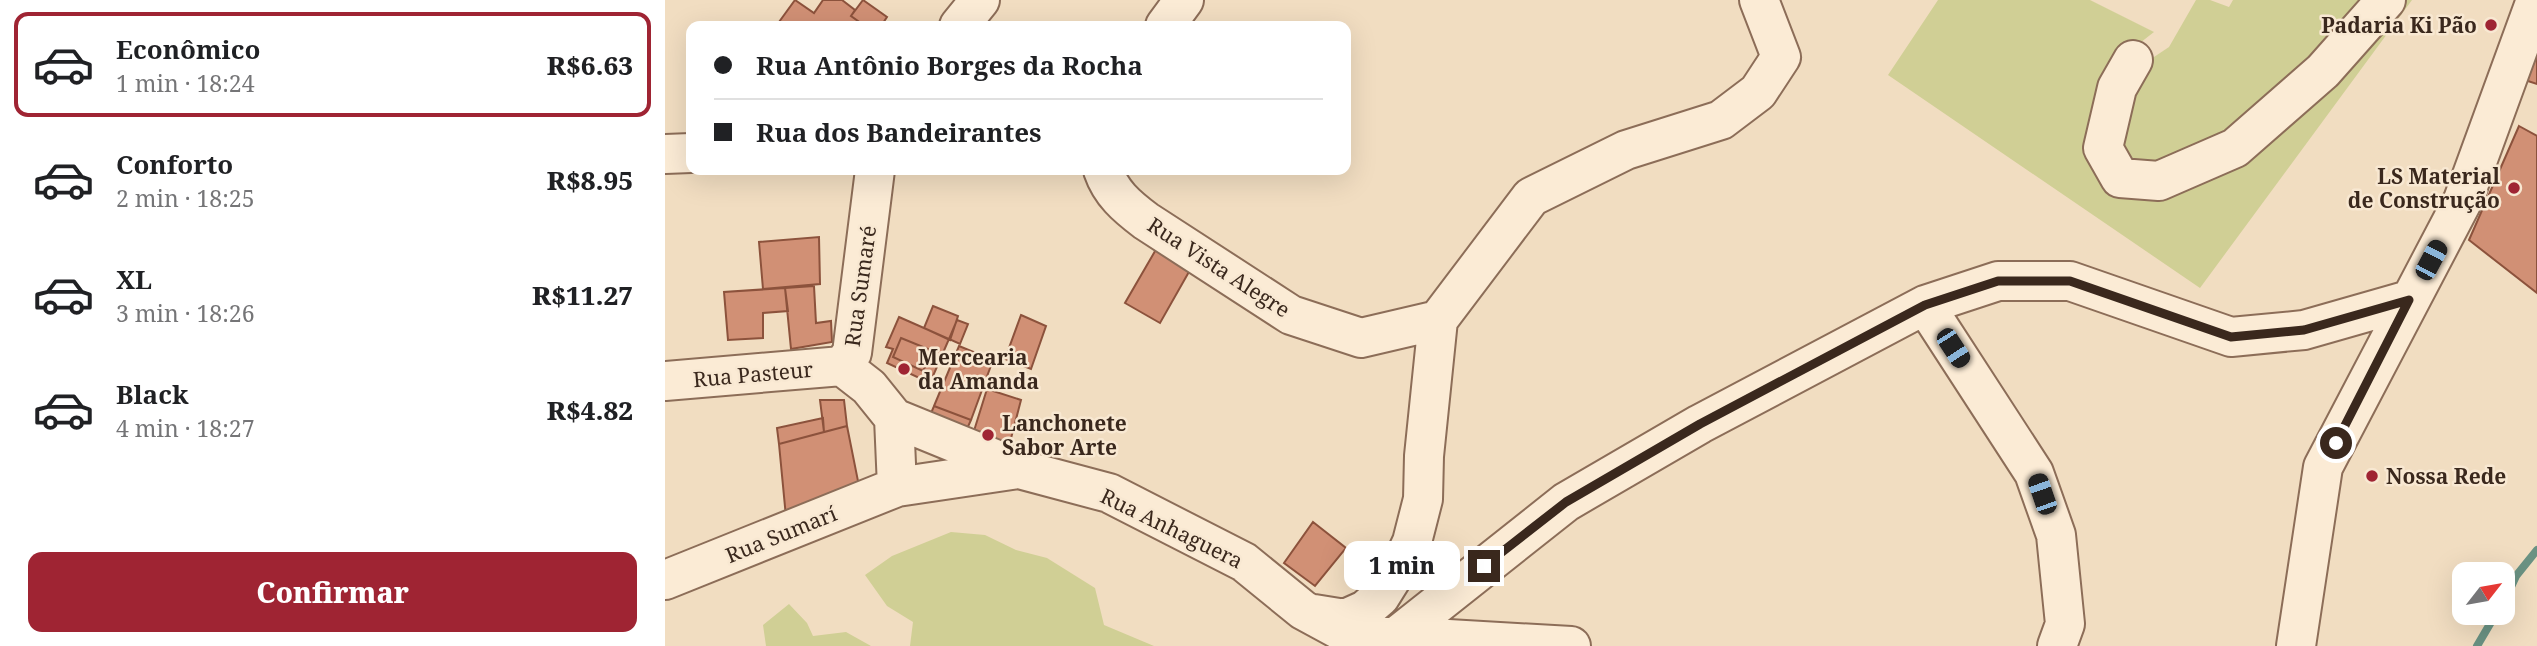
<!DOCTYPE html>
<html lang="pt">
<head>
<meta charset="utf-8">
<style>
	body { margin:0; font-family:"Noto Serif",serif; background:#f6f6f6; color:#202124; height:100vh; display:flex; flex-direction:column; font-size:26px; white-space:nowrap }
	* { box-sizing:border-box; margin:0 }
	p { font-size:23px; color:#757577 }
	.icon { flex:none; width:38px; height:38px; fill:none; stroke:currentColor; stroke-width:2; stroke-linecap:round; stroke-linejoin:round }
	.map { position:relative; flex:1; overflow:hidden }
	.sheet { display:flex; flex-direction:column; background:#fff; width:665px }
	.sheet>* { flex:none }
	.guide { position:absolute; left:21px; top:21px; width:665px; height:154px; border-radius:14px; box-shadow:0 7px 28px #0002; display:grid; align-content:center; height:154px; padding:0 28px; background:#fff }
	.needle { width:46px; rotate:59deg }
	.tools { position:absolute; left:1787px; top:562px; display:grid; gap:14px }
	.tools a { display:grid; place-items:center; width:63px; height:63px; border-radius:14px; background:#fff; box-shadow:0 7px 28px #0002; font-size:35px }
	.end { position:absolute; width:32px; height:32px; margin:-16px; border:9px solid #3a281d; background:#fff; box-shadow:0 0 0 4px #fff }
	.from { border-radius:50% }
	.bubble { position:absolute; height:49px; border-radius:14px; background:#fff; box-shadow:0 7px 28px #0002; font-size:23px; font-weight:800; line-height:49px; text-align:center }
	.car { position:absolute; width:21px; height:42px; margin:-21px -10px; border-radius:9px; box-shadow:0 0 5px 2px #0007; background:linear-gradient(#222 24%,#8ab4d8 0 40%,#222 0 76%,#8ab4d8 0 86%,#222 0) }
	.guide b { display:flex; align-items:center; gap:24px; height:66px; font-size:26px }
	.guide b+b { border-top:2px solid #e0e0e0 }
	.guide i { width:18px; height:18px; background:#202124 }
	ul { padding:12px 0 0; list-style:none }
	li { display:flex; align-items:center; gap:21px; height:105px; margin:0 14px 10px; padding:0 14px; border:4px solid transparent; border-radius:14px }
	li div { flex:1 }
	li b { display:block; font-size:26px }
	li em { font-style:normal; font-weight:800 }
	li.current { border-color:#9f2433 }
	li>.icon { width:63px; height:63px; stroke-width:1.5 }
	.cta { display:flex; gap:14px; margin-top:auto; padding:14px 28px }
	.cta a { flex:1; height:80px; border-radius:14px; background:#9f2433; color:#fff; font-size:28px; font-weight:800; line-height:80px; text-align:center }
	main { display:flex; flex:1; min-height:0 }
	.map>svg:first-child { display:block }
	.green { fill:#d0cf95 }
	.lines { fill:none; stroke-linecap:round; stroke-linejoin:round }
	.stream { stroke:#6a9283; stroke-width:8 }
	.building { fill:#d19075; stroke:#8c523c; stroke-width:2; fill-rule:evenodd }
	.minor-casing { stroke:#8c6d58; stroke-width:42 }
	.minor { stroke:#fbebd5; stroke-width:38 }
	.route { stroke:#3a281d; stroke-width:9 }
	.poi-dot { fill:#9f2433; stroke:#f8e8d2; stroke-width:2.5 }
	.labels { text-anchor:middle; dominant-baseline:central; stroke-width:5; stroke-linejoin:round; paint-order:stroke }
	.poi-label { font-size:21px; font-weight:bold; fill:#3a281d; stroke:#f8e8d2; text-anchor:start }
	.street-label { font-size:21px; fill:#3a281d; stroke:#f8e8d2 }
</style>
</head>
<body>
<main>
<section class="sheet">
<ul>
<li class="current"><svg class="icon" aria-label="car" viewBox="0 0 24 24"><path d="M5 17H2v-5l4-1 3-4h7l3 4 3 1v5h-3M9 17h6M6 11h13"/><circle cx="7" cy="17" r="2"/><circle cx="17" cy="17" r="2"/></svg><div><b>Econômico</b><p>1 min · 18:24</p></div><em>R$6.63</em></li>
<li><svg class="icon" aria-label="car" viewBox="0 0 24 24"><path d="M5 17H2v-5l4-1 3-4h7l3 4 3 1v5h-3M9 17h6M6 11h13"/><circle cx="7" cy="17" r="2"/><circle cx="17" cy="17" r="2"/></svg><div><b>Conforto</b><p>2 min · 18:25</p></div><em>R$8.95</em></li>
<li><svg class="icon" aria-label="car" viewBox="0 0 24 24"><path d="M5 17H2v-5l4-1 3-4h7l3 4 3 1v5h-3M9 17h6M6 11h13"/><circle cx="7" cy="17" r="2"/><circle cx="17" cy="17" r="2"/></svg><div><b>XL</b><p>3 min · 18:26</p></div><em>R$11.27</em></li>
<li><svg class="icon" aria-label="car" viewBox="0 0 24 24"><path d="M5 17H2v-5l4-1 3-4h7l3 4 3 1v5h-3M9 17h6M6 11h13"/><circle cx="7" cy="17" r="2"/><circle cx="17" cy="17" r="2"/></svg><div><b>Black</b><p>4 min · 18:27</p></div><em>R$4.82</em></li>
</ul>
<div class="cta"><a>Confirmar</a></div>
</section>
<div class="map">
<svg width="1872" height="646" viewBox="0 0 1872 646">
	<rect width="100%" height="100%" fill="#f1ddc1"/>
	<path class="green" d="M1273 0H1425L1489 32 1471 46 1474 67 1504 47 1531 0H1545L1564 7 1568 0H1747L1535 288 1223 75Z
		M286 532 320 535 351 550 382 558 430 588 439 625 489 646H245L248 622 222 606 200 575 227 556Z
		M124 604 142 623 148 636 181 632 206 646H101L98 625Z"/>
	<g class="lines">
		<path class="stream" d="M1838 604 1851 576 1872 550
			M1812 646 1832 612"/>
	</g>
	<path class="building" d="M130 0 149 13 158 0H177L190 10 186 16 200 26H119L114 22Z
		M198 0 222 17 216 26H200L186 16Z
		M1872 46V84L1860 80Z
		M1854 126 1872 136V293L1804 240Z
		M154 237 155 284 98 289 94 242Z
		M493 246 525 270 495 323 460 303Z
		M149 286 151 323 166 321 167 342 126 349 120 288Z
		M120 288 123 311 98 313V338L63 340 59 292Z
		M268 306 293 316 285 340 259 328Z
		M356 315 381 326 366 369 340 359Z
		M234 317 284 339 265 383 222 363 228 349 221 347ZM236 338 268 351 258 371 228 357Z
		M292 320 303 324 295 344 284 339Z
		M236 338 268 351 258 371 228 357Z
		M294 346 328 360 306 420 269 406Z
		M322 389 356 400 344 446 308 434Z
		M155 400H179L182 426 159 432Z
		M269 406 306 420 301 431 264 418Z
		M158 418 159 432 114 444 112 428Z
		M182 426 195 491 121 517 114 444Z
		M648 522 681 548 650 586 619 563Z"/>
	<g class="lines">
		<g class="minor-casing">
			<path id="minor" d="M294 26 315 0
				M500 26 519 0
				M1468 60 1452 88 1438 148 1455 178 1494 181 1570 148 1658 71 1721 0
				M0 154 26 153
				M210 170 187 353 177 366 204 387 229 418 354 469 444 493 579 562 638 610 673 629 703 639 732 636 906 646
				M438 170C446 193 461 206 481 221L626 315 696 338 773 320
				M1260 305 1369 473 1391 535 1400 624 1392 646
				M0 381 177 366
				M229 418 232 487
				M0 580 232 487 353 469
				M649 614 680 619 700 610 715 597 740 557 747 542 758 499 759 456 773 320 866 197 961 150 1056 120 1093 92 1116 57 1094 0
				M732 636 901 502 1035 424 1260 305 1333 281H1405L1566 337 1639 330 1744 300
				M1631 646 1658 467 1798 200 1871 0"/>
		</g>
		<use href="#minor" class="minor"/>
	</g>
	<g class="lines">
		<path class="route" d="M819 566 901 502 1035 424 1260 305 1333 281H1405L1566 337 1639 330 1744 300 1671 443"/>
	</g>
	<g class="poi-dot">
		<circle cx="1826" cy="25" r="7"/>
		<circle cx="1849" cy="188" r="7"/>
		<circle cx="239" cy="369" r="7"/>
		<circle cx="323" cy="435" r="7"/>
		<circle cx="1707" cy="476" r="7"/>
	</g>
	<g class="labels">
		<g class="poi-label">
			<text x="1812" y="25" text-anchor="end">Padaria Ki Pão</text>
			<text x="1835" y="176" text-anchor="end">LS Material<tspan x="1835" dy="24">de Construção</tspan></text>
			<text x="253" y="357">Mercearia<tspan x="253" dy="24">da Amanda</tspan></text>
			<text x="337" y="423">Lanchonete<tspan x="337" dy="24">Sabor Arte</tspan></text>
			<text x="1721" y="476">Nossa Rede</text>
		</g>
		<g class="street-label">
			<text transform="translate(554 267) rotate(33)">Rua Vista Alegre</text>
			<text transform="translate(195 286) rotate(-82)">Rua Sumaré</text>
			<text transform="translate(88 374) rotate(-5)">Rua Pasteur</text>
			<text transform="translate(507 528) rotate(26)">Rua Anhaguera</text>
			<text transform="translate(116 534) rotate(-22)">Rua Sumarí</text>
		</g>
	</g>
</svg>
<div class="tools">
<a><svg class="needle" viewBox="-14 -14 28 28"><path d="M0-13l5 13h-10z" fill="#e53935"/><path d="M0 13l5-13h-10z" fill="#757577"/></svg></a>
</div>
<i class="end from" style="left:1671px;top:443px"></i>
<i class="end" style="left:819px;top:566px"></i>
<div class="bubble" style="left:679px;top:541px;width:116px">1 min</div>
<i class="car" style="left:1766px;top:260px;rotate:28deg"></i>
<i class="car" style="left:1288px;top:348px;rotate:147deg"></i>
<i class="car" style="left:1377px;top:494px;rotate:341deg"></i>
<div class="guide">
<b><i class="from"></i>Rua Antônio Borges da Rocha</b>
<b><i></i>Rua dos Bandeirantes</b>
</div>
</div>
</main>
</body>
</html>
